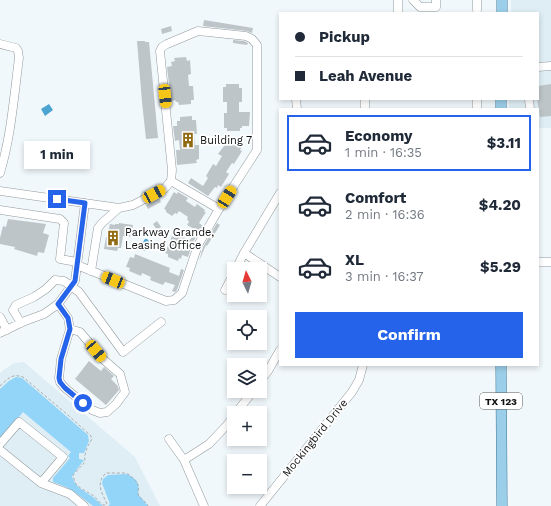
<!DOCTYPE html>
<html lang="en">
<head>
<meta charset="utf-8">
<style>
	body { margin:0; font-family:"Work Sans",sans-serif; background:#f2f2f3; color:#1f2937; height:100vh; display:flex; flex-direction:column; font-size:15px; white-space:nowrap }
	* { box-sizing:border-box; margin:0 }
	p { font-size:13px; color:#747a83 }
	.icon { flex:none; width:22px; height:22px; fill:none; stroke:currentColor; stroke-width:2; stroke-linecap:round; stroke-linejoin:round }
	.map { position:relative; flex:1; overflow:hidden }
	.details { position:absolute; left:279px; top:108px; width:260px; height:258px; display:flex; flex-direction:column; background:#fff; border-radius:0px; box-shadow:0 2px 6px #0003 }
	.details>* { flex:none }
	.hud { position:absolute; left:279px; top:12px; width:260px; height:88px; border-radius:0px; box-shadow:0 2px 6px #0003; display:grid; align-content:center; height:88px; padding:0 16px; background:#fff }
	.needle { width:26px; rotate:355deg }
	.buttons { position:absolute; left:227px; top:262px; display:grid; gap:8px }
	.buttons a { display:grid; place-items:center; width:40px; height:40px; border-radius:0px; background:#fff; box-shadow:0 2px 6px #0003; font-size:20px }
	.end { position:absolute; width:18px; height:18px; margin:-9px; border:5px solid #2563eb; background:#fff; box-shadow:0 0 0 2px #fff }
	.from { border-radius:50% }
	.bubble { position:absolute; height:28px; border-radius:0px; background:#fff; box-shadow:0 2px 6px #0003; font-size:13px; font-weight:700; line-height:28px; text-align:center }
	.car { position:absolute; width:12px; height:24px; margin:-12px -6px; border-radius:5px; box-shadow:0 0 3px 1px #0007; background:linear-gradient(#f5c518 24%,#345 0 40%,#f5c518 0 76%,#345 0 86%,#f5c518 0) }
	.hud b { display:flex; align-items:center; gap:14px; height:38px; font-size:15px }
	.hud b+b { border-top:1px solid #e0e1e3 }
	.hud i { width:10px; height:10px; background:#1f2937 }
	ul { padding:7px 0 0; list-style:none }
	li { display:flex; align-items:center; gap:12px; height:56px; margin:0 8px 6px; padding:0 8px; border:2px solid transparent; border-radius:0px }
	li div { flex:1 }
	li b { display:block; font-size:15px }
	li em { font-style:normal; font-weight:700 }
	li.on { border-color:#2563eb }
	li>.icon { width:36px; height:36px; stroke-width:1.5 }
	.cta { display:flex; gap:8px; margin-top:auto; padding:8px 16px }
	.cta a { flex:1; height:46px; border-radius:0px; background:#2563eb; color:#fff; font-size:16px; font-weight:700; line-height:46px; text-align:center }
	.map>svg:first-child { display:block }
	.built { fill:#dfeef5 }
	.green { fill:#92d5f9 }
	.water { fill:#4ca5d1 }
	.building { fill:#bec5c9 }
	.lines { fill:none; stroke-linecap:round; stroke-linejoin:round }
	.minor-casing { stroke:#93999c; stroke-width:9 }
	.major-casing { stroke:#3e7794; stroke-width:11 }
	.path { stroke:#a8aeb1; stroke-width:1; stroke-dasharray:3 2; stroke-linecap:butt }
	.minor { stroke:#fff; stroke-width:8 }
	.major { stroke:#9bcee9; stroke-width:10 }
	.route { stroke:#2563eb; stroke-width:5 }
	.labels { text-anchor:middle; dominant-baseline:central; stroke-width:3.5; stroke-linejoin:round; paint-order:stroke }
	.shield { fill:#fff; stroke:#575859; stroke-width:1 }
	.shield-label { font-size:10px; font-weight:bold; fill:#0f1112 }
	.poi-label { font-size:11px; fill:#0f1112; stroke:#fff; text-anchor:start }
	.street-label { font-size:11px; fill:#0f1112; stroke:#fff }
</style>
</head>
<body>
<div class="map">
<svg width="551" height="506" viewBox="0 0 551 506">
	<rect width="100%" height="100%" fill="#f1f8fc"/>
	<path class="built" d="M511 0H551V128H538V109H509V99H538V13H511Z
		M24 362 135 457 160 506H0V373L2 371 14 363Z"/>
	<path class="green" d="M16 377 22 378 88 435 89 441 84 453H79V459L84 460 72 476C75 487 81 489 90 495 95 498 99 503 103 506H93L76 493 66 487 53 482V478L70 458 68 456 71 452 23 412 0 440V389L9 381Z
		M126 474C136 478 140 482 138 494L148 506H108L110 504 102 483 103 479 108 475Z"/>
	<path class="water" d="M49 104 53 110 45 116 41 109Z
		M145 239H147L149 241V245L151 246 150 249 146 250 145 251H143L142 248H139L138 245 139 242H143Z"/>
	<path class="building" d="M204 20 253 28 252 33 247 31 203 26Z
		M171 26 172 31 162 34 161 29Z
		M233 40 244 41 248 43 247 45 233 43Z
		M137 41H145V42H149L158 138 146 139 142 102Z
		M186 57 187 61 190 60 191 74 188 75 189 86H193L194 100H191V104L179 105 178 102H176L175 100 171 101 167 67 172 66 171 62 175 61 174 58Z
		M226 84H239V88H242V102H239V112H250L249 126H242V128H240V131H227V128H224V113H227V102H223V87H226Z
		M551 84V116L540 117 537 99 538 86Z
		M192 116V120H196L197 134H194L195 145H199V159L196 160 197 163 177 165 176 150H180L179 140 175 141 173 126H177V121H180V117Z
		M231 141 242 147 240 150 242 151 234 164 232 163 226 172 229 174 221 187 218 185 217 188 215 187 208 196 188 183 191 178 203 186 208 178 206 176 213 164 216 166 222 156 218 154 227 142 229 144Z
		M174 192 177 194 178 192 188 198 186 201 195 207 197 204 205 210 204 212H206L199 223 203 226 193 242 188 257 182 255 181 259 179 258 178 261 168 257V254L165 253 172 236 175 238 176 234 190 240 196 230 187 225 189 222 187 219 188 217 179 211 177 214 175 213 172 216 166 212V210L164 209Z
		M159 198 161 202 148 209 146 205Z
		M8 219 46 224 43 233 49 235 44 253 38 252 37 256 14 249 15 247 0 244V238L3 226 6 227Z
		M157 221 161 227 157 230 153 224Z
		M119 223 133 225 131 236 130 235V237L123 236 121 248H118L117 251 104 249 106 237H107L110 224 115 225V224H119Z
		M217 223 220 225 207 246 206 245 199 261 203 247Z
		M135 254 170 268 169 272 179 276 181 269 184 270 177 290 175 292 172 291 175 285 165 282 163 285 150 280 151 277 142 273 141 276 129 271 130 268 126 267 130 257 134 258Z
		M89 361 101 371 104 367 114 376 111 379 117 385 119 390 106 405 75 379Z"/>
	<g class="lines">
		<g class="minor-casing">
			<path id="minor" d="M413 0 420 7H436V0
				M477 10V0
				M398 13V0
				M0 44 16 48 18 51 19 58C14 96 11 137 0 173
				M538 67 551 66
				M296 99 297 109
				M365 99V109
				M529 99 530 109
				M477 109V99
				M171 181 219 209
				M0 191 119 208 133 205 164 189 171 181 172 170 160 51 162 47 167 44 198 31 246 36 252 39 257 45V150L219 209 198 245 182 293 174 300 166 301 77 265
				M0 210 60 219 64 223 60 259 77 262
				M244 253 280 277
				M538 262H551
				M236 269 244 253 280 193
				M91 271 98 228 102 223 119 208
				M225 290 234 273
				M58 304 68 318 70 329 61 359 60 369 59 378 60 382 65 388 92 410 100 413 107 412 116 404 125 392 120 374 104 360 80 332 70 329
				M0 317 7 330
				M21 323 13 310 16 305 34 297 46 289 55 280 64 281 79 292 123 352 161 322
				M0 333 25 321 44 314 58 304 75 281 85 203
				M260 381 268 371 280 350
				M236 413 253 391
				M169 439 184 460 204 506
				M0 444 19 422 63 457 41 483
				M0 450 41 483 70 494 84 506
				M184 460 209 444 227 425 234 416
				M260 506 352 392 359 380 363 365"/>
		</g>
		<g class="major-casing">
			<path id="major" d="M502 13V0
				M501 109V99
				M501 365 502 506"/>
		</g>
		<path class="path" d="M0 386C8 379 11 373 23 377L69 416 91 436 92 439C87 447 84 453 85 462L73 475C74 478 74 481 76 484 81 490 89 492 95 497 97 499 101 505 104 505 106 505 106 504 107 504 102 493 95 483 106 473H125L130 475V476C139 482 139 485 138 495L147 504 148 506"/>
		<use href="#minor" class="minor"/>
		<use href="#major" class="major"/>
	</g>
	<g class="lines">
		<path class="route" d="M57 199 85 203 75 281 58 304 68 318 70 329 61 359 59 378 60 382 65 388 83 403"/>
	</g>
	<defs>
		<g id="building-bare" transform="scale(1.2)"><path d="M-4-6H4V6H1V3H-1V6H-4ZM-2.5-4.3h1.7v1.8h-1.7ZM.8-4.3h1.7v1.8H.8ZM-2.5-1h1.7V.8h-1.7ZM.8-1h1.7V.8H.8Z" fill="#906b11" stroke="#fff" stroke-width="2.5" paint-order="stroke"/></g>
	</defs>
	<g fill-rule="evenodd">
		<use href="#building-bare" x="188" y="140"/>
		<use href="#building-bare" x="113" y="238"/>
	</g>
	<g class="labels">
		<rect class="shield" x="480" y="393" width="42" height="16" rx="3"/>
		<g class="shield-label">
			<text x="501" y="401">TX 123</text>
		</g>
		<g class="poi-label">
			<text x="200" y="140">Building 7</text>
			<text x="125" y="232">Parkway Grande,<tspan x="125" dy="13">Leasing Office</tspan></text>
		</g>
		<g class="street-label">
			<text transform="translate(315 438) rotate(-51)">Mockingbird Drive</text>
		</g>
	</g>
</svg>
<div class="buttons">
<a><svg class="needle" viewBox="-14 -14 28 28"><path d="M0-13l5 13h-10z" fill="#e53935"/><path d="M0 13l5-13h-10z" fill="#747a83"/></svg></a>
<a><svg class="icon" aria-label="locate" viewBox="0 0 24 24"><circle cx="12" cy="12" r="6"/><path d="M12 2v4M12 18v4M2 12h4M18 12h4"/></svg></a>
<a><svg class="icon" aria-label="layers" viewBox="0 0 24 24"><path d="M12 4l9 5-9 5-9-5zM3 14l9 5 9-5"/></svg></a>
<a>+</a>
<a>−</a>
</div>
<i class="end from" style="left:83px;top:403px"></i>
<i class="end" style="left:57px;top:199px"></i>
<div class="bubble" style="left:24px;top:141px;width:66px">1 min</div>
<i class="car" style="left:165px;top:96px;rotate:174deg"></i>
<i class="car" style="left:154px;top:194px;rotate:62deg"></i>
<i class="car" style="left:227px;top:197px;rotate:32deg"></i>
<i class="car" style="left:113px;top:280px;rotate:292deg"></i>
<i class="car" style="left:96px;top:351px;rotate:140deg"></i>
<div class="hud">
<b><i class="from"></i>Pickup</b>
<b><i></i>Leah Avenue</b>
</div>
<section class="details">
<ul>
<li class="on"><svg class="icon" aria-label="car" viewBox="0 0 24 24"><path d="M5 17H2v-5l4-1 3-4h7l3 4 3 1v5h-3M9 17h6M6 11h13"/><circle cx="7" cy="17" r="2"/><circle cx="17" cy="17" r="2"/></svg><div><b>Economy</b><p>1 min · 16:35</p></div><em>$3.11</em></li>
<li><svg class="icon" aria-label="car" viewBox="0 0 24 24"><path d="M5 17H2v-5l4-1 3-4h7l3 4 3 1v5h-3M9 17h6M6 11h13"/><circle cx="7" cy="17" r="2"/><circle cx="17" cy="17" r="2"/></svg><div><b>Comfort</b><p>2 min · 16:36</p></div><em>$4.20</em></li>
<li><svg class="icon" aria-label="car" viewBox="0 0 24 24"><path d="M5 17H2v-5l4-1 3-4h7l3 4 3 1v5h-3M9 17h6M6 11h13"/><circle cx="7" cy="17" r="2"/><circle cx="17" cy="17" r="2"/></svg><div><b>XL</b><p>3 min · 16:37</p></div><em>$5.29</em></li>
</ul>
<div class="cta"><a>Confirm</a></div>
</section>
</div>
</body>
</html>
